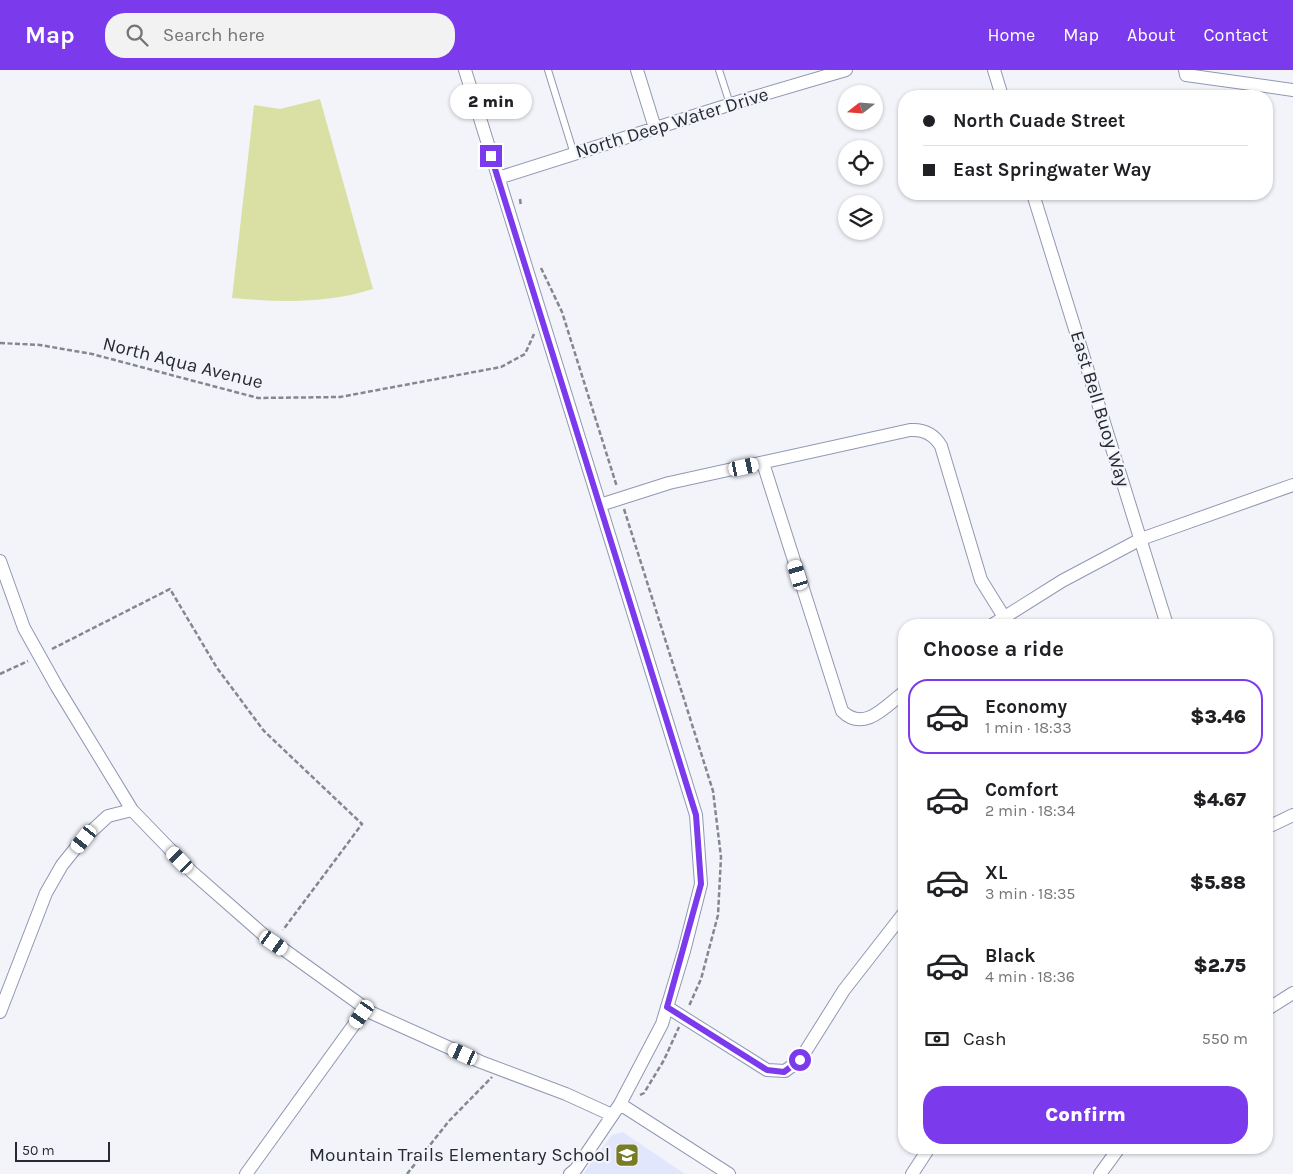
<!DOCTYPE html>
<html lang="en">
<head>
<meta charset="utf-8">
<style>
	body { margin:0; font-family:Karla,sans-serif; background:#f2f2f2; color:#202124; height:100vh; display:flex; flex-direction:column; font-size:19px; white-space:nowrap }
	* { box-sizing:border-box; margin:0 }
	p { font-size:16px; color:#757577 }
	.icon { flex:none; width:28px; height:28px; fill:none; stroke:currentColor; stroke-width:2; stroke-linecap:round; stroke-linejoin:round }
	.map { position:relative; flex:1; overflow:hidden }
	.drawer { position:absolute; left:898px; top:549px; width:375px; height:535px; display:flex; flex-direction:column; background:#fff; border-radius:20px; box-shadow:0 1px 4px #0004 }
	.drawer>* { flex:none }
	.banner { position:absolute; left:898px; top:20px; width:375px; height:110px; border-radius:20px; box-shadow:0 1px 4px #0004; display:grid; align-content:center; height:110px; padding:0 25px; background:#fff }
	.needle { width:32px; rotate:253deg }
	.tools { position:absolute; left:838px; top:15px; display:grid; gap:10px }
	.tools a { display:grid; place-items:center; width:45px; height:45px; border-radius:50%; background:#fff; box-shadow:0 1px 4px #0004; font-size:25px }
	.scale { position:absolute; left:15px; bottom:12px; width:95px; box-sizing:border-box; padding-left:5px; border:2px solid #272934; border-top:0; font-size:14px; line-height:18px; white-space:nowrap; color:#272934; -webkit-text-stroke:4px #f2f4fa; paint-order:stroke }
	.end { position:absolute; width:22px; height:22px; margin:-11px; border:6px solid #7c3aed; background:#fff; box-shadow:0 0 0 2px #fff }
	.from { border-radius:50% }
	.bubble { position:absolute; height:35px; border-radius:18px; background:#fff; box-shadow:0 1px 4px #0004; font-size:16px; font-weight:800; line-height:35px; text-align:center }
	.car { position:absolute; width:15px; height:30px; margin:-15px -8px; border-radius:6px; box-shadow:0 0 4px 1px #0007; background:linear-gradient(#fff 24%,#345 0 40%,#fff 0 76%,#345 0 86%,#fff 0) }
	.banner b { display:flex; align-items:center; gap:18px; height:48px; font-size:19px }
	.banner b+b { border-top:1px solid #e0e0e0 }
	.banner i { width:12px; height:12px; background:#202124 }
	ul { padding:0; list-style:none }
	li { display:flex; align-items:center; gap:15px; height:75px; margin:0 10px 8px; padding:0 15px; border:2px solid transparent; border-radius:20px }
	li div { flex:1 }
	li b { display:block; font-size:19px }
	li em { font-style:normal; font-weight:800 }
	li.selected { border-color:#7c3aed }
	li>.icon { width:45px; height:45px; stroke-width:1.5 }
	h2 { padding:0 25px; font-size:22px; line-height:60px }
	.pay { display:flex; align-items:center; gap:12px; height:55px; padding:0 25px; font-size:19px }
	.pay p { margin-inline-start:auto }
	.action { display:flex; gap:10px; margin-top:auto; padding:10px 25px }
	.action a { flex:1; height:58px; border-radius:20px; background:#7c3aed; color:#fff; font-size:20px; font-weight:800; line-height:58px; text-align:center }
	header { display:flex; align-items:center; gap:30px; box-sizing:border-box; height:70px; padding:0 25px; background:#7c3aed; color:#fff }
	header strong { font-size:24px }
	nav { display:flex; gap:28px; margin-inline-start:auto; font-size:18px }
	.search { width:350px; height:45px; background:#f2f2f2; display:flex; align-items:center; gap:12px; box-sizing:border-box; padding:0 18px; border-radius:20px; color:#757577; font-size:19px }
	.map>svg:first-child { display:block }
	.built { fill:#e2e6fd }
	.green { fill:#dae0a3 }
	.lines { fill:none; stroke-linecap:round; stroke-linejoin:round }
	.service-casing { stroke:#9197b2; stroke-width:8 }
	.minor-casing { stroke:#9197b2; stroke-width:14 }
	.path { stroke:#858790; stroke-width:2.5; stroke-dasharray:5 2.5; stroke-linecap:butt }
	.service { stroke:#fff; stroke-width:6 }
	.minor { stroke:#fff; stroke-width:12 }
	.route { stroke:#7c3aed; stroke-width:6 }
	.labels { text-anchor:middle; dominant-baseline:central; stroke-width:4.5; stroke-linejoin:round; paint-order:stroke }
	.street-label { font-size:19px; fill:#272934; stroke:#f2f4fa }
	.poi-label { font-size:19px; fill:#272934; stroke:#f2f4fa; text-anchor:end }
</style>
</head>
<body>
<header>
<strong>Map</strong>
<div class="search"><svg class="icon" aria-label="search" viewBox="0 0 24 24"><circle cx="10" cy="10" r="6"/><path d="M15 15l6 6"/></svg>Search here</div>
<nav><a>Home</a><a>Map</a><a>About</a><a>Contact</a></nav>
</header>
<div class="map">
<svg width="1293" height="1104" viewBox="0 0 1293 1104">
	<rect width="100%" height="100%" fill="#f2f4fa"/>
	<path class="built" d="M623 1062 627 1065 685 1104H583L612 1065Z"/>
	<path class="green" d="M320 29 373 219C326 234 280 232 232 228L254 35 280 39Z"/>
	<g class="lines">
		<g class="service-casing">
			<path id="service" d="M548 0 574 84
				M719 0 730 34"/>
		</g>
		<g class="minor-casing">
			<path id="minor" d="M465 0 696 745 701 814 684 881 662 954 620 1034 576 1099 570 1104
				M637 0 655 58
				M994 0 1002 26
				M1185 0 1186 5 1293 20
				M498 108 741 31 846 0
				M1033 124 1167 555
				M763 393 842 641C864 663 886 636 904 622
				M600 435 669 413 910 360C924 359 934 364 941 376L981 510 1004 547
				M0 491 24 558 57 617 132 740 192 802 265 866 372 943 481 992 566 1024 612 1045
				M992 555 1062 511 1141 469 1293 415
				M1266 758 1293 745
				M667 937 767 1000 785 1001 800 990 844 920 904 843
				M1266 940 1293 923
				M0 942 46 823 62 795 83 769 108 746 132 740
				M620 1034 729 1104
				M246 1104 366 938
				M912 1104 929 1078
				M1100 1104 1119 1078"/>
		</g>
		<path class="path" d="M520 129 521 136
			M541 198 562 242 617 417
			M0 273 40 275 92 284 258 328 340 327 501 297 525 284 534 264
			M624 439 713 721 721 787 718 845 701 909 689 936
			M52 579 170 519 217 598 264 661 362 754 283 860
			M0 604 28 591
			M640 1025 644 1023 664 990 679 957
			M407 1104 449 1051 492 1007"/>
		<use href="#service" class="service"/>
		<use href="#minor" class="minor"/>
	</g>
	<g class="lines">
		<path class="route" d="M491 86 696 745 701 814 667 937 767 1000 784 1002 800 990"/>
	</g>
	<defs>
		<g id="school-square" transform="scale(1.25)"><rect x="-9" y="-9" width="18" height="18" rx="4" fill="#777c25" stroke="#f2f4fa"/><path d="M0-5L7-2L0 1L-7-2ZM-4 1L0 2.5L4 1V4Q0 6-4 4Z" fill="#fff"/></g>
	</defs>
	<g fill-rule="evenodd">
		<use href="#school-square" x="627" y="1085"/>
	</g>
	<g class="labels">
		<g class="street-label">
			<text transform="translate(672 53) rotate(-17)">North Deep Water Drive</text>
			<text transform="translate(183 293) rotate(14)">North Aqua Avenue</text>
			<text transform="translate(1100 339) rotate(73)">East Bell Buoy Way</text>
		</g>
		<g class="poi-label">
			<text x="610" y="1085">Mountain Trails Elementary School</text>
		</g>
	</g>
</svg>
<div class="tools">
<a><svg class="needle" viewBox="-14 -14 28 28"><path d="M0-13l5 13h-10z" fill="#e53935"/><path d="M0 13l5-13h-10z" fill="#757577"/></svg></a>
<a><svg class="icon" aria-label="locate" viewBox="0 0 24 24"><circle cx="12" cy="12" r="6"/><path d="M12 2v4M12 18v4M2 12h4M18 12h4"/></svg></a>
<a><svg class="icon" aria-label="layers" viewBox="0 0 24 24"><path d="M12 4l9 5-9 5-9-5zM3 14l9 5 9-5"/></svg></a>
</div>
<div class="scale">50 m</div>
<i class="end from" style="left:800px;top:990px"></i>
<i class="end" style="left:491px;top:86px"></i>
<div class="bubble" style="left:450px;top:14px;width:82px">2 min</div>
<i class="car" style="left:744px;top:397px;rotate:78deg"></i>
<i class="car" style="left:798px;top:505px;rotate:343deg"></i>
<i class="car" style="left:84px;top:769px;rotate:219deg"></i>
<i class="car" style="left:180px;top:790px;rotate:316deg"></i>
<i class="car" style="left:274px;top:873px;rotate:125deg"></i>
<i class="car" style="left:362px;top:944px;rotate:215deg"></i>
<i class="car" style="left:463px;top:984px;rotate:294deg"></i>
<div class="banner">
<b><i class="from"></i>North Cuade Street</b>
<b><i></i>East Springwater Way</b>
</div>
<section class="drawer">
<h2>Choose a ride</h2>
<ul>
<li class="selected"><svg class="icon" aria-label="car" viewBox="0 0 24 24"><path d="M5 17H2v-5l4-1 3-4h7l3 4 3 1v5h-3M9 17h6M6 11h13"/><circle cx="7" cy="17" r="2"/><circle cx="17" cy="17" r="2"/></svg><div><b>Economy</b><p>1 min · 18:33</p></div><em>$3.46</em></li>
<li><svg class="icon" aria-label="car" viewBox="0 0 24 24"><path d="M5 17H2v-5l4-1 3-4h7l3 4 3 1v5h-3M9 17h6M6 11h13"/><circle cx="7" cy="17" r="2"/><circle cx="17" cy="17" r="2"/></svg><div><b>Comfort</b><p>2 min · 18:34</p></div><em>$4.67</em></li>
<li><svg class="icon" aria-label="car" viewBox="0 0 24 24"><path d="M5 17H2v-5l4-1 3-4h7l3 4 3 1v5h-3M9 17h6M6 11h13"/><circle cx="7" cy="17" r="2"/><circle cx="17" cy="17" r="2"/></svg><div><b>XL</b><p>3 min · 18:35</p></div><em>$5.88</em></li>
<li><svg class="icon" aria-label="car" viewBox="0 0 24 24"><path d="M5 17H2v-5l4-1 3-4h7l3 4 3 1v5h-3M9 17h6M6 11h13"/><circle cx="7" cy="17" r="2"/><circle cx="17" cy="17" r="2"/></svg><div><b>Black</b><p>4 min · 18:36</p></div><em>$2.75</em></li>
</ul>
<div class="pay"><svg class="icon" aria-label="cash" viewBox="0 0 24 24"><path d="M3 7h18v10H3z"/><circle cx="12" cy="12" r="2"/></svg>Cash<p>550 m</p></div>
<div class="action"><a>Confirm</a></div>
</section>
</div>
</body>
</html>
